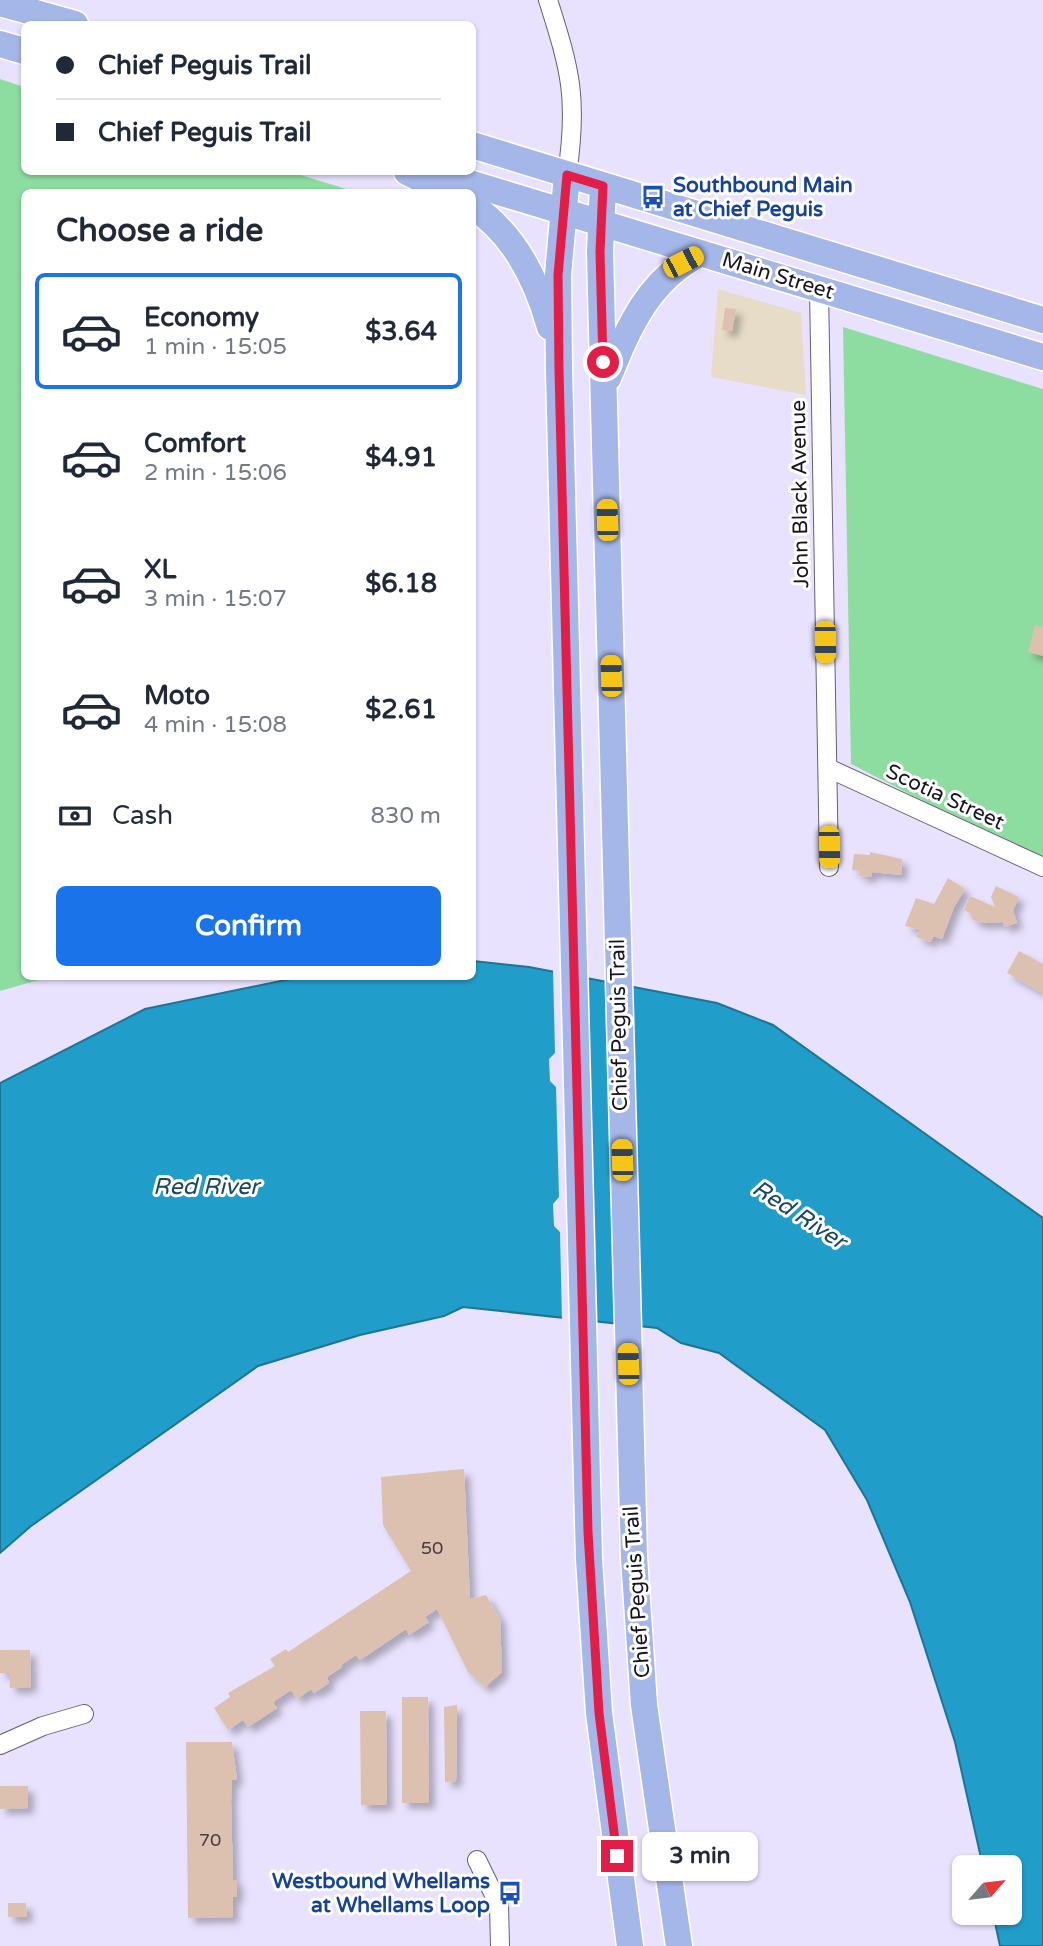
<!DOCTYPE html>
<html lang="en">
<head>
<meta charset="utf-8">
<style>
	body { margin:0; font-family:"Varela Round",sans-serif; background:#f2f2f3; color:#1f2937; height:100vh; display:flex; flex-direction:column; font-size:26px; white-space:nowrap }
	* { box-sizing:border-box; margin:0 }
	p { font-size:23px; color:#747a83 }
	.icon { flex:none; width:38px; height:38px; fill:none; stroke:currentColor; stroke-width:2; stroke-linecap:round; stroke-linejoin:round }
	.map { position:relative; flex:1; overflow:hidden }
	.sheet { position:absolute; left:21px; top:189px; width:455px; height:791px; display:flex; flex-direction:column; background:#fff; border-radius:10px; box-shadow:0 2px 5px #0004 }
	.sheet>* { flex:none }
	.top-card { position:absolute; left:21px; top:21px; width:455px; height:154px; border-radius:10px; box-shadow:0 2px 5px #0004; display:grid; align-content:center; height:154px; padding:0 35px; background:#fff }
	.needle { width:46px; rotate:62deg }
	.controls { position:absolute; left:952px; top:1855px; display:grid; gap:14px }
	.controls a { display:grid; place-items:center; width:70px; height:70px; border-radius:10px; background:#fff; box-shadow:0 2px 5px #0004; font-size:35px }
	.end { position:absolute; width:32px; height:32px; margin:-16px; border:9px solid #e11d48; background:#fff; box-shadow:0 0 0 4px #fff }
	.from { border-radius:50% }
	.bubble { position:absolute; height:49px; border-radius:10px; background:#fff; box-shadow:0 2px 5px #0004; font-size:23px; font-weight:700; line-height:49px; text-align:center }
	.car { position:absolute; width:21px; height:42px; margin:-21px -10px; border-radius:9px; box-shadow:0 0 5px 2px #0007; background:linear-gradient(#f5c518 24%,#345 0 40%,#f5c518 0 76%,#345 0 86%,#f5c518 0) }
	.top-card b { display:flex; align-items:center; gap:24px; height:66px; font-size:26px }
	.top-card b+b { border-top:2px solid #e0e1e3 }
	.top-card i { width:18px; height:18px; background:#1f2937 }
	ul { padding:0; list-style:none }
	li { display:flex; align-items:center; gap:21px; height:116px; margin:0 14px 10px; padding:0 21px; border:4px solid transparent; border-radius:10px }
	li div { flex:1 }
	li b { display:block; font-size:26px }
	li em { font-style:normal; font-weight:700 }
	li.selected { border-color:#1a73e8 }
	li>.icon { width:63px; height:63px; stroke-width:1.5 }
	h2 { padding:0 35px; font-size:32px; line-height:84px }
	.pay { display:flex; align-items:center; gap:18px; height:77px; padding:0 35px; font-size:26px }
	.pay p { margin-inline-start:auto }
	.button { display:flex; gap:14px; margin-top:auto; padding:14px 35px }
	.button a { flex:1; height:80px; border-radius:10px; background:#1a73e8; color:#fff; font-size:28px; font-weight:700; line-height:80px; text-align:center }
	.map>svg:first-child { display:block }
	.commercial { fill:#e6dcc7 }
	.green { fill:#8edda0 }
	.water { fill:#219dca; stroke:#1e7496; stroke-width:2 }
	.pier { fill:#e9e2fe }
	.building { fill:#dcc1b0; filter:url(#shadow) }
	.lines { fill:none; stroke-linecap:round; stroke-linejoin:round }
	.minor-casing { stroke:#655f77; stroke-width:20 }
	.primary-casing { stroke:#fff; stroke-width:29 }
	.minor { stroke:#fff; stroke-width:18 }
	.primary { stroke:#a5b6e8; stroke-width:26 }
	.route { stroke:#e11d48; stroke-width:9 }
	.labels { text-anchor:middle; dominant-baseline:central; stroke-width:6; stroke-linejoin:round; paint-order:stroke }
	.number-label { font-size:18px; fill:#483e42 }
	.transit-label { font-size:21px; font-weight:bold; fill:#164399; stroke:#fff; text-anchor:start }
	.street-label { font-size:21px; fill:#16131d; stroke:#fff }
	.water-label { font-size:23px; font-style:italic; fill:#19485c; stroke:#fff }
</style>
</head>
<body>
<div class="map">
<svg width="1043" height="1946" viewBox="0 0 1043 1946">
	<defs>
		<filter id="shadow"><feDropShadow dx="6" dy="6" stdDeviation="3.5" flood-color="#0004"/></filter>
	</defs>
	<rect width="100%" height="100%" fill="#e9e2fe"/>
	<path class="commercial" d="M718 289 801 313 806 395 711 377Z"/>
	<path class="green" d="M0 79 24 87V172H291L356 192H24V976L49 977 0 991Z
		M843 327 1043 389V862L851 764Z"/>
	<path class="water" d="M473 961 529 967 717 1003 773 1025 1043 1218V1946H1000L993 1913H1010V1867H983L955 1742 910 1602 867 1500 825 1430 719 1353 681 1343 657 1328 463 1307 444 1316 360 1335 258 1366 31 1526 0 1553V1083L145 1009 300 977 472 976Z"/>
	<path class="pier" d="M553 969 585 975 594 1324 562 1321 560 1232 554 1226 553 1204 559 1197 556 1087 550 1081 549 1059 555 1053Z"/>
	<path class="building" d="M725 308 736 309 732 331 722 330Z
		M1035 625 1043 627V656L1028 652Z
		M870 852 902 859 901 875 872 872 871 877 859 876 860 871 852 870 854 854 870 855Z
		M948 878 965 889 954 907 942 939 933 936 931 942 916 937 920 930 905 926 916 898 934 904Z
		M996 886 1019 897 1013 910 1017 923 1005 927 1003 922 981 923 973 920 970 913 964 910 970 896 995 907 991 897Z
		M1019 951 1043 964V993L1007 973Z
		M464 1469 470 1599 486 1595 500 1619 502 1672 485 1687 468 1672 437 1609 425 1617 429 1622 409 1635 406 1629 360 1660 356 1655 341 1665 342 1667 327 1677 329 1683 314 1693 311 1689 297 1699 291 1690 273 1702 277 1708 248 1727 243 1720 228 1730 214 1708 230 1697 228 1693 275 1666 270 1659 286 1649 288 1652 411 1571 383 1525 381 1477Z
		M0 1650H30L31 1687 10 1688 9 1673H0Z
		M402 1697H428L429 1803H402Z
		M457 1705 456 1781 445 1782 444 1707Z
		M360 1711H386L387 1805H361Z
		M186 1742H232L237 1780H232L231 1802 233 1880H237V1897H233V1917L188 1918Z
		M0 1786H28V1808L0 1809Z
		M8 1903H26L27 1917H8Z"/>
	<g class="lines">
		<g class="minor-casing">
			<path id="minor" d="M548 0C571 72 578 99 567 175
				M819 289 829 867
				M828 768 1043 867
				M0 1745 43 1726 84 1714
				M477 1860 499 1905 500 1946"/>
		</g>
		<g class="primary-casing">
			<path id="primary" d="M0 3 75 24
				M0 44 24 51
				M472 145 1043 320
				M407 172 446 191
				M433 172 1043 357
				M567 175 558 275 559 370 589 1559 599 1713 630 1946
				M603 186 600 252 634 1557 644 1705 679 1946
				M472 206C515 234 537 280 550 327
				M608 378C629 326 649 279 701 253"/>
		</g>
		<use href="#minor" class="minor"/>
		<use href="#primary" class="primary"/>
	</g>
	<g class="lines">
		<path class="route" d="M603 362 600 252 603 186 567 175 558 275 559 370 588 1532 599 1713 617 1856"/>
	</g>
	<defs>
		<g id="bus-bare" transform="scale(1.89)"><path d="M-5-6H5V4H4V6H2V4H-2V6H-4V4H-5ZM-3.5-4V0h7V-4ZM-3.5 1.2v1.5H-2V1.2ZM2 1.2v1.5H3.5V1.2Z" fill="#1a4fb4" stroke="#fff" stroke-width="2.5" paint-order="stroke"/></g>
	</defs>
	<g fill-rule="evenodd">
		<use href="#bus-bare" x="653" y="197"/>
		<use href="#bus-bare" x="510" y="1893"/>
	</g>
	<g class="labels">
		<g class="number-label">
			<text x="432" y="1548">50</text>
			<text x="210" y="1840">70</text>
		</g>
		<g class="transit-label">
			<text x="673" y="185">Southbound Main<tspan x="673" dy="24">at Chief Peguis</tspan></text>
			<text x="490" y="1881" text-anchor="end">Westbound Whellams<tspan x="490" dy="24">at Whellams Loop</tspan></text>
		</g>
		<g class="street-label">
			<text transform="translate(778 276) rotate(17)">Main Street</text>
			<text transform="translate(800 494) rotate(-91)">John Black Avenue</text>
			<text transform="translate(945 797) rotate(25)">Scotia Street</text>
			<text transform="translate(619 1025) rotate(-91)">Chief Peguis Trail</text>
			<text transform="translate(637 1592) rotate(-94)">Chief Peguis Trail</text>
		</g>
		<g class="water-label">
			<text x="206" y="1187">Red River</text>
			<text transform="translate(799 1215) rotate(33)">Red River</text>
		</g>
	</g>
</svg>
<div class="controls">
<a><svg class="needle" viewBox="-14 -14 28 28"><path d="M0-13l5 13h-10z" fill="#e53935"/><path d="M0 13l5-13h-10z" fill="#747a83"/></svg></a>
</div>
<i class="end from" style="left:603px;top:362px"></i>
<i class="end" style="left:617px;top:1856px"></i>
<div class="bubble" style="left:642px;top:1832px;width:116px">3 min</div>
<i class="car" style="left:683px;top:262px;rotate:63deg"></i>
<i class="car" style="left:607px;top:520px;rotate:358deg"></i>
<i class="car" style="left:825px;top:642px;rotate:179deg"></i>
<i class="car" style="left:611px;top:676px;rotate:358deg"></i>
<i class="car" style="left:829px;top:847px;rotate:179deg"></i>
<i class="car" style="left:622px;top:1160px;rotate:358deg"></i>
<i class="car" style="left:628px;top:1364px;rotate:358deg"></i>
<div class="top-card">
<b><i class="from"></i>Chief Peguis Trail</b>
<b><i></i>Chief Peguis Trail</b>
</div>
<section class="sheet">
<h2>Choose a ride</h2>
<ul>
<li class="selected"><svg class="icon" aria-label="car" viewBox="0 0 24 24"><path d="M5 17H2v-5l4-1 3-4h7l3 4 3 1v5h-3M9 17h6M6 11h13"/><circle cx="7" cy="17" r="2"/><circle cx="17" cy="17" r="2"/></svg><div><b>Economy</b><p>1 min · 15:05</p></div><em>$3.64</em></li>
<li><svg class="icon" aria-label="car" viewBox="0 0 24 24"><path d="M5 17H2v-5l4-1 3-4h7l3 4 3 1v5h-3M9 17h6M6 11h13"/><circle cx="7" cy="17" r="2"/><circle cx="17" cy="17" r="2"/></svg><div><b>Comfort</b><p>2 min · 15:06</p></div><em>$4.91</em></li>
<li><svg class="icon" aria-label="car" viewBox="0 0 24 24"><path d="M5 17H2v-5l4-1 3-4h7l3 4 3 1v5h-3M9 17h6M6 11h13"/><circle cx="7" cy="17" r="2"/><circle cx="17" cy="17" r="2"/></svg><div><b>XL</b><p>3 min · 15:07</p></div><em>$6.18</em></li>
<li><svg class="icon" aria-label="car" viewBox="0 0 24 24"><path d="M5 17H2v-5l4-1 3-4h7l3 4 3 1v5h-3M9 17h6M6 11h13"/><circle cx="7" cy="17" r="2"/><circle cx="17" cy="17" r="2"/></svg><div><b>Moto</b><p>4 min · 15:08</p></div><em>$2.61</em></li>
</ul>
<div class="pay"><svg class="icon" aria-label="cash" viewBox="0 0 24 24"><path d="M3 7h18v10H3z"/><circle cx="12" cy="12" r="2"/></svg>Cash<p>830 m</p></div>
<div class="button"><a>Confirm</a></div>
</section>
</div>
</body>
</html>
